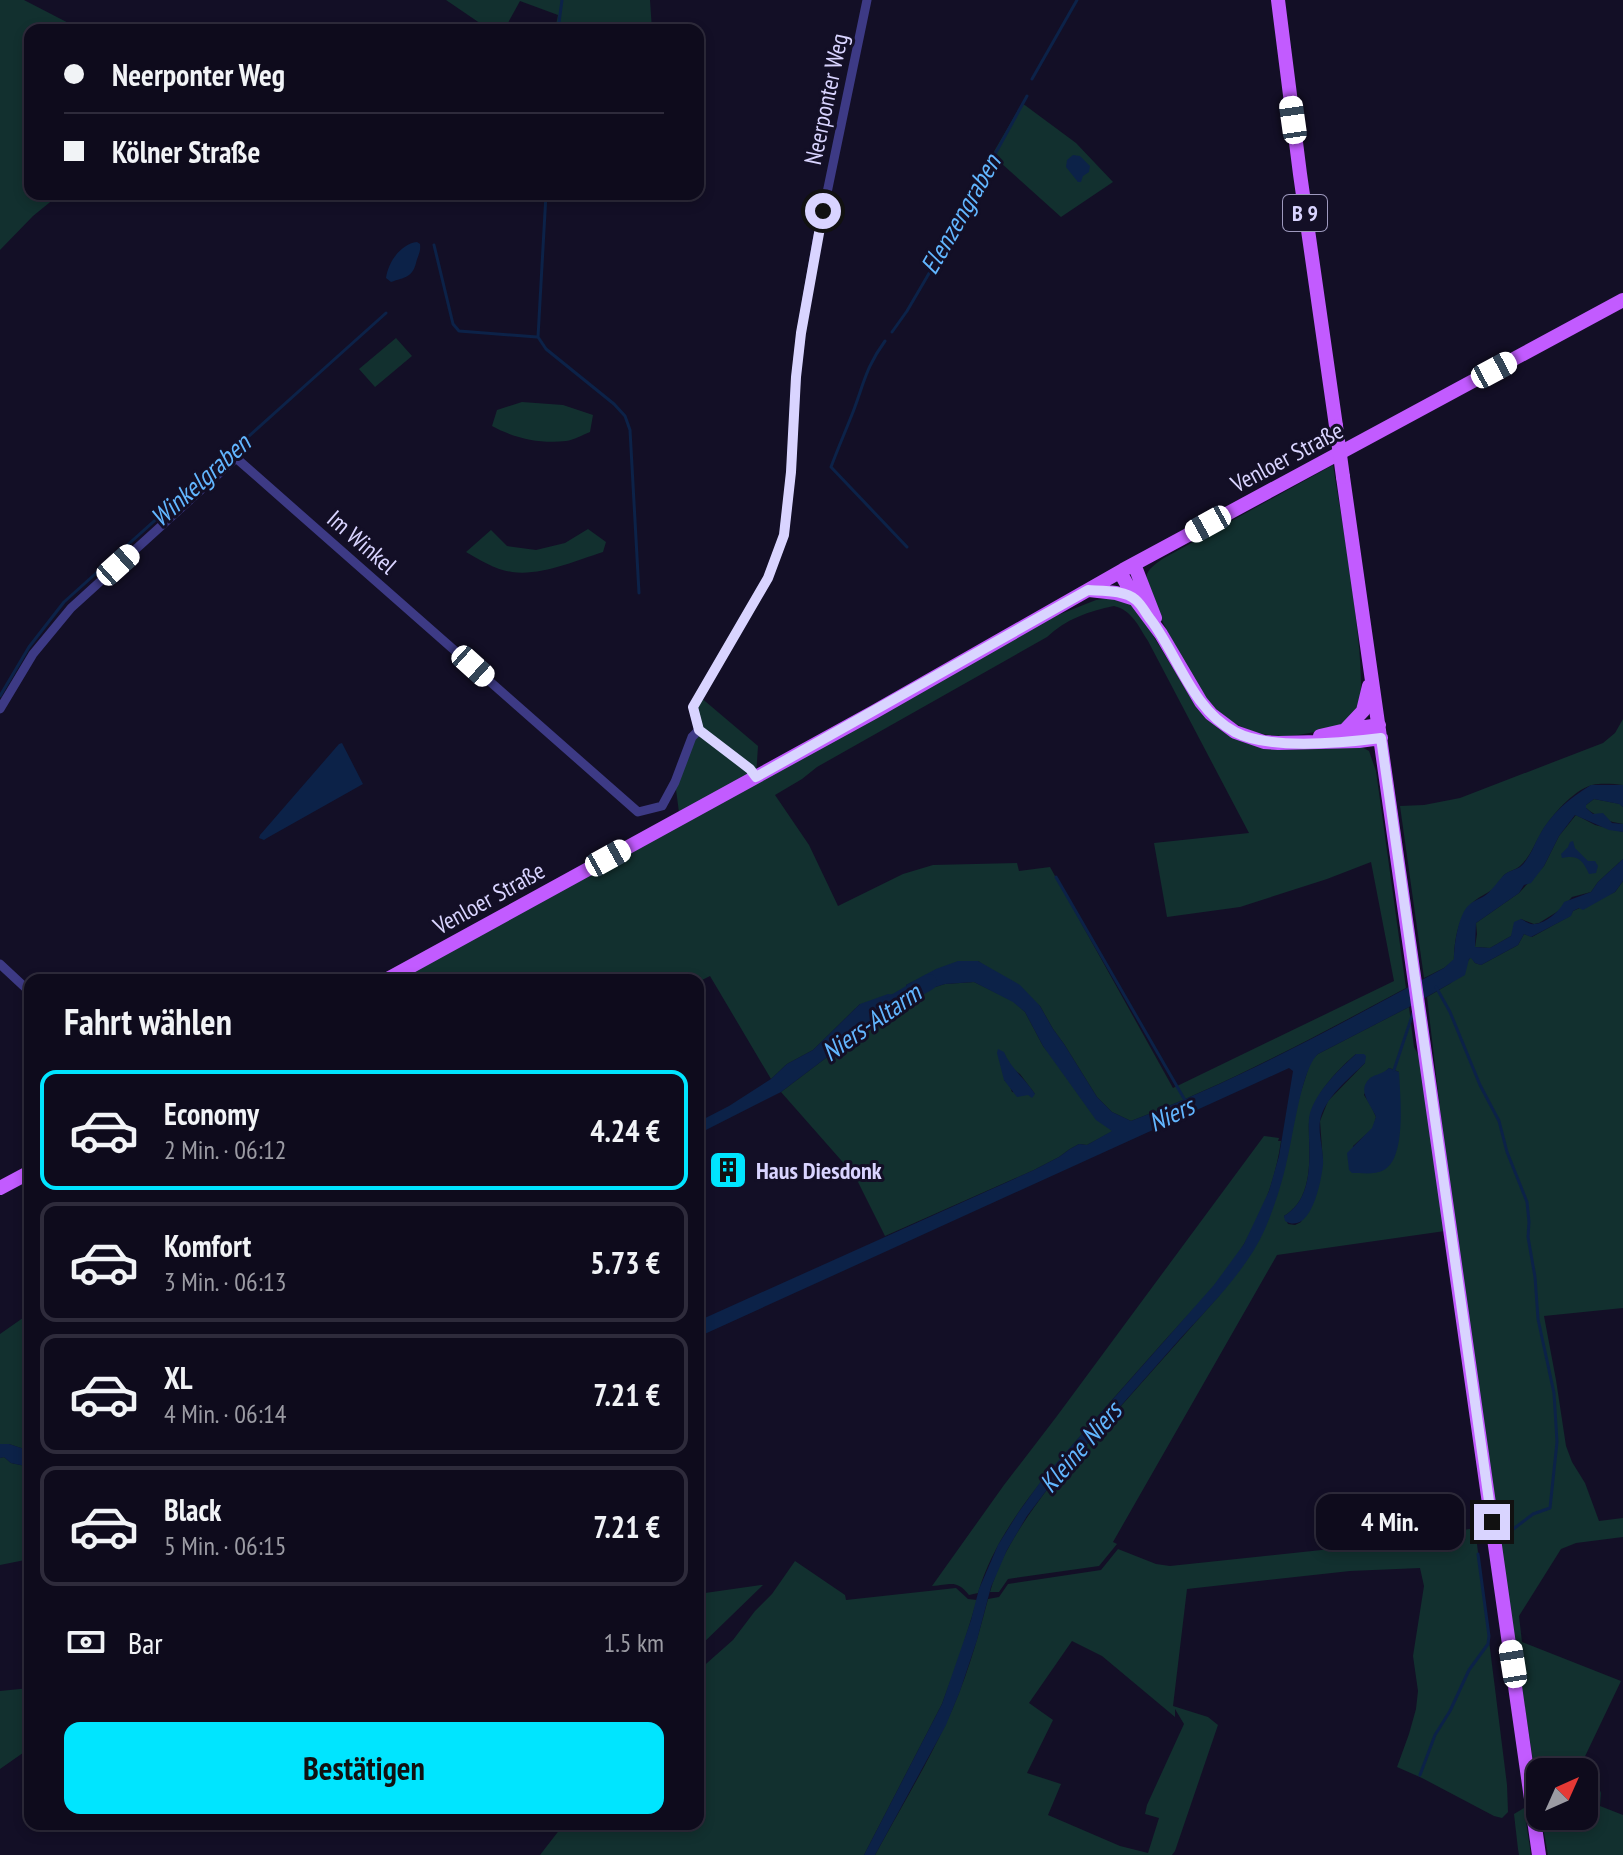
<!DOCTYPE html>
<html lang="de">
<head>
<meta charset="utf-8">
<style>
	body { margin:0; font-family:"PT Sans Narrow",sans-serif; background:#171425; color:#f1f3f6; height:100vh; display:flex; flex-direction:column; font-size:30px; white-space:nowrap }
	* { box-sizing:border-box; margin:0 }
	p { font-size:26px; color:#9b9ba3 }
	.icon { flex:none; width:44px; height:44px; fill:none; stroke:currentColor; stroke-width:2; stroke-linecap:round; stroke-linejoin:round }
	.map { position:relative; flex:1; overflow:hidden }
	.details { position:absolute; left:24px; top:974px; width:680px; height:856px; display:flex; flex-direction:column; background:#0e0b1c; border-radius:16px; box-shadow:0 4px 12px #0003,0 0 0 2px #2e2b3b }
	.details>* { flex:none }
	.top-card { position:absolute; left:24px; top:24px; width:680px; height:176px; border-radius:16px; box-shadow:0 4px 12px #0003,0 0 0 2px #2e2b3b; display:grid; align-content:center; height:176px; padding:0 40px; background:#0e0b1c }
	.needle { width:52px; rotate:45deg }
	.buttons { position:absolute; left:1526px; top:1758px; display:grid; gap:16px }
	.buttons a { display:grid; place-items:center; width:72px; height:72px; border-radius:16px; background:#0e0b1c; box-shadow:0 4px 12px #0003,0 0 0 2px #2e2b3b; font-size:40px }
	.end { position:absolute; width:36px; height:36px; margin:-18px; border:10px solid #d9d4ff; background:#111; box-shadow:0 0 0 4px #111 }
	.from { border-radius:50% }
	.bubble { position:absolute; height:56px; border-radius:16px; background:#0e0b1c; box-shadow:0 4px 12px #0003,0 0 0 2px #2e2b3b; font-size:26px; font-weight:600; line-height:56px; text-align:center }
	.car { position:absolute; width:24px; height:48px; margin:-24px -12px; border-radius:10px; box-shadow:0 0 6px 2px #0007; background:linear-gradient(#fff 24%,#345 0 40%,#fff 0 76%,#345 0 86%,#fff 0) }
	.top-card b { display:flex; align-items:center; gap:28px; height:76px; font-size:30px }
	.top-card b+b { border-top:2px solid #2e2b3b }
	.top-card i { width:20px; height:20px; background:#f1f3f6 }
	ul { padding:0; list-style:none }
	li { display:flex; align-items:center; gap:24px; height:120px; margin:0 16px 12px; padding:0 24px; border:4px solid #2e2b3b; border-radius:16px }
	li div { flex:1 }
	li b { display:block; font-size:30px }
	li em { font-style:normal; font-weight:600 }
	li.on { border-color:#00e5ff }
	li>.icon { width:72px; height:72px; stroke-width:1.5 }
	h2 { padding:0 40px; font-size:36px; line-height:96px }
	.pay { display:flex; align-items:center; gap:20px; height:88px; padding:0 40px; font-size:30px }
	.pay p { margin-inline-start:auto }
	.action { display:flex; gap:16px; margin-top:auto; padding:16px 40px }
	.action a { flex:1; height:92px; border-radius:16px; background:#00e5ff; color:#111; font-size:32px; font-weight:600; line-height:92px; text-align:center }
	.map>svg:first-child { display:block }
	.green { fill:#12302f; fill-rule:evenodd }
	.water { fill:#0c2248 }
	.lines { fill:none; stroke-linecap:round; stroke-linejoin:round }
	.stream { stroke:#0c2248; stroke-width:3 }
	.river { stroke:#0c2248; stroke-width:16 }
	.street { stroke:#3d3a85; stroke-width:9 }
	.primary { stroke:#c25bff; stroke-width:14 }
	.primary-bridge { stroke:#c25bff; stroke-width:14 }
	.route { stroke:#d9d4ff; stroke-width:10 }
	.labels { text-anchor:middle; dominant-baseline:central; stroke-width:6; stroke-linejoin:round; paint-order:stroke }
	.shield { fill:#130f26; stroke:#9e99be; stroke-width:2 }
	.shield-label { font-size:22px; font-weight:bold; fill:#d9d4ff }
	.street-label { font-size:24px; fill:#d9d4ff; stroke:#130f26 }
	.poi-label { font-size:24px; font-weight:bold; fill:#d9d4ff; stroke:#130f26; text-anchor:start }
	.water-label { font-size:26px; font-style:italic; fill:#62b6ff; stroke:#130f26 }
</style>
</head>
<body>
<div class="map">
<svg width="1623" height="1855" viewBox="0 0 1623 1855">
	<rect width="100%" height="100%" fill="#130f26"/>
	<path class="green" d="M0 0H24L82 30H30V194H60L33 216 0 250Z
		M446 0H650L652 30H555L558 15 520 1 504 30H490Z
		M1022 103 1076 143 1113 182 1061 217 992 155Z
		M396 338 412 356 375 387 359 369Z
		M522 402 563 405 593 415 590 432C582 435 574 440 566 441 540 444 514 438 492 426L497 410Z
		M1333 465C1339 503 1371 683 1358 707 1355 712 1346 722 1341 725 1333 730 1291 737 1281 736 1245 735 1215 716 1197 684 1187 665 1142 593 1147 574 1150 567 1158 562 1164 558Z
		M588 529 606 542 603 552C575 561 541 576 512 572 496 570 480 560 466 552L491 530 507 546 536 550 565 543Z
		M1111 598 1131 604 1139 613 1197 707 1219 729 1231 737 1358 745 1369 751 1376 771 1406 988C1316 1036 1227 1085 1131 1121L1112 1112 1097 1097 1064 1044 1053 1029 1040 1006 978 961 921 978 906 985 912 994 945 984 974 982 1013 1001 1025 1012 1043 1046 1113 1131 1087 1145 1079 1144 1070 1149 1059 1157 1034 1170 885 1236 855 1176 781 1092 872 1023 899 1010 860 1004 813 1050 787 1064 771 1079 710 976 698 982V980H386L680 820 675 782 699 730 693 707 699 696 758 746 756 777 1058 615 1096 600ZM1114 606C1132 610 1139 627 1148 641L1249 833 1154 843 1167 917 1240 907 1327 879 1371 862 1394 981 1173 1088 1050 867 1019 871 1017 863 933 865 903 874 838 906 809 845 775 795 802 779 817 767 1047 637C1066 619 1089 611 1114 606ZM1010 1067 1020 1074 1035 1094 1012 1092 1009 1084 1004 1080Z
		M1623 719V785C1614 784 1601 783 1592 785 1573 790 1549 818 1540 835 1533 847 1530 857 1520 866 1516 870 1508 871 1504 875 1501 878 1500 882 1497 885 1491 892 1484 894 1477 899 1459 911 1454 940 1454 960L1444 968 1424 978 1400 806 1424 805 1460 798 1603 743 1615 733Z
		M1594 799 1620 804 1623 807V824C1609 822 1597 817 1586 808V805Z
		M1576 815 1595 825 1623 832V859L1598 882 1591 892 1572 897 1560 910 1539 923 1534 924 1521 919 1511 936 1490 948 1475 947 1477 934 1476 923 1519 893 1544 866 1559 836Z
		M1623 881V1308L1544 1316 1556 1380 1566 1446 1572 1462 1585 1483 1599 1521 1623 1518V1537L1576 1543 1561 1549 1519 1616 1522 1642 1621 1681 1578 1771 1580 1772H1540V1806L1514 1638 1452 1212 1427 997 1451 983 1471 957 1475 963 1481 965 1518 945 1524 934 1532 937 1570 916 1573 911 1615 892Z
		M1409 1007 1414 1047 1419 1056 1445 1231 1277 1255 1113 1542 1117 1544 1099 1566 1008 1579 999 1592H990C1001 1553 1025 1519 1049 1487L1218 1297 1249 1256 1311 1060 1318 1054ZM1356 1054 1365 1063 1328 1101 1320 1121 1323 1163 1301 1222 1295 1225 1288 1224 1284 1216C1311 1200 1310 1165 1309 1138 1309 1129 1308 1121 1311 1113 1317 1092 1339 1068 1356 1054ZM1389 1068 1399 1072 1352 1173 1353 1146 1373 1128 1376 1117 1371 1106 1364 1095 1371 1078 1384 1073Z
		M1264 1136 1279 1138 1278 1141H1281C1276 1177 1263 1213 1244 1244 1224 1279 1193 1309 1166 1339 1134 1375 1101 1412 1069 1449 1032 1491 994 1539 978 1593L969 1595C956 1579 951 1585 932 1586L1004 1485 1057 1416Z
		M30 1313V1451L9 1444H0V1334Z
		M4 1457 11 1463 30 1467V1559L0 1565V1458Z
		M1475 1528 1507 1785 1508 1812 1502 1818 1494 1816 1422 1778 1397 1767 1409 1734 1416 1709 1418 1691 1413 1656 1424 1586 1420 1568 1350 1571 1187 1589 1173 1706 1208 1717 1218 1725 1175 1851 1172 1855H875C899 1811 925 1768 946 1723 965 1684 977 1641 988 1599L999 1597 1008 1584 1101 1570 1118 1549 1156 1564 1170 1566 1387 1543ZM1072 1641 1102 1656 1175 1717V1709L1184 1724 1147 1805 1145 1814 1159 1818 1148 1853 1120 1846 1048 1815 1061 1784 1027 1773 1053 1720 1029 1703Z
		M795 1561 845 1595 846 1600 956 1588 968 1599 977 1600 960 1655 942 1704 864 1855H540L564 1824H698V1671L733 1640 755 1611 772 1594Z
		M761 1585H763L698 1648V1594Z
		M30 1688V1748L0 1769V1691Z
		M1584 1774 1595 1778 1601 1793 1600 1806 1623 1815V1855H1548L1541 1816H1584Z
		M1524 1808 1531 1855H1519L1518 1849 1514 1814Z"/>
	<path class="water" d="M1073 155 1080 156 1090 166 1089 172 1083 176 1081 182H1078L1066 167 1067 160Z
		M417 242 420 244C421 252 418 255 416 263 412 278 405 277 391 282L386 278C388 263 400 244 417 242Z
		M342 743 363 784 267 838 264 840 259 838 260 835 339 744Z
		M1591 785H1623V807L1619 804 1594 799 1586 805V808L1593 814 1603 813 1612 823 1623 824V832L1609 830 1575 815 1559 836 1544 866 1531 883 1524 885 1519 893 1476 923 1475 947 1490 948 1511 936 1514 922 1521 919C1525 921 1530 925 1535 924 1546 923 1560 911 1564 902L1591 892 1598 882 1623 859V881L1615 892 1583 910 1579 908 1573 911 1571 916 1531 937 1524 934 1518 945 1481 965 1475 963 1471 958 1469 959 1465 975 1409 1007 1318 1054C1301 1069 1293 1139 1286 1165 1281 1186 1274 1208 1265 1229 1247 1270 1209 1307 1179 1340 1136 1389 1092 1438 1049 1487L1027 1516 1007 1550 991 1587 977 1640 960 1691 946 1725 875 1855H864L942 1704 971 1620 979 1589 998 1545 1018 1513 1044 1477 1214 1285 1244 1244 1269 1191 1279 1156 1293 1071 1289 1068 698 1337V1321L1034 1170 1059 1157 1070 1149 1079 1144 1087 1145 1112 1131 1096 1120 1043 1046 1025 1012 1013 1002 974 982 945 984 913 994 906 985 936 969 958 961H978L1020 985 1040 1006 1053 1029 1064 1044 1097 1097 1112 1112 1131 1121C1240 1080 1342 1023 1444 968L1454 959C1454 945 1458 918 1467 907 1473 900 1481 899 1487 894 1494 888 1498 881 1504 875 1508 871 1515 870 1520 867 1530 858 1533 847 1539 836 1551 813 1570 798 1591 785Z
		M1573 841 1575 848 1588 861H1595L1598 866 1596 873 1589 874C1582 859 1578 855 1562 858L1561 854 1568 847 1570 842Z
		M888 994 897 995 902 1003 899 1010 872 1023 781 1092 698 1134V1122L729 1106 771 1079 787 1064 813 1050 860 1004Z
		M998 1049 1004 1052C1011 1069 1025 1078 1035 1094L1032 1098 1028 1095 1017 1097 1004 1080 997 1053Z
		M1356 1054H1364L1366 1056 1365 1063C1349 1079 1324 1098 1320 1121 1318 1135 1324 1151 1323 1165 1321 1182 1311 1236 1285 1221L1284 1216C1311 1200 1310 1165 1309 1138 1309 1129 1308 1121 1310 1113 1317 1091 1339 1069 1356 1054Z
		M1389 1068 1399 1072C1400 1095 1407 1157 1384 1170 1375 1175 1362 1173 1352 1173L1349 1170 1347 1153 1372 1128 1376 1117C1371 1104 1356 1091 1370 1078 1376 1074 1383 1074 1389 1068Z
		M0 1444H9L30 1451V1467L11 1463 4 1457 0 1458Z"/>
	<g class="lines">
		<path class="stream" d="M558 30 562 0
			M1032 79 1077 0
			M546 194 538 337 546 349 614 404 625 416 630 430 639 593
			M434 245 453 324 459 331 537 337
			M892 332 907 311 931 270 1027 96
			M885 341C866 367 864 383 853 412 846 430 838 448 831 467L907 547
			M0 696 29 647 64 602 386 313
			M1056 877 1186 1102
			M1436 987 1450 1012 1480 1085 1499 1121 1507 1152 1527 1202 1529 1222 1528 1237 1535 1277 1538 1319 1554 1393 1557 1442 1550 1508 1533 1514 1512 1530
			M1394 1070 1413 1013
			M1420 1775 1435 1735 1450 1711 1469 1670 1488 1644 1489 1636 1478 1554"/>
		<path class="river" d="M883 1009 929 982"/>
		<path class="street" d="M0 709 33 654 71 608 236 458 638 812 662 806 675 782 692 737 699 730
			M756 777 750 769 699 730 693 707 768 578 784 535 791 472 796 377 801 333 817 241 867 0
			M0 964 30 992"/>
		<path class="primary" d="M1278 0 1300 174 1336 426
			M1343 477 1539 1855
			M1134 564 1155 618
			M1120 572 1135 599 1161 634 1201 702 1211 714 1235 732 1264 742 1278 743 1359 741 1381 738
			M1089 590 1116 593 1135 599
			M1346 729 1363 711 1369 686
			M1320 736 1346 730 1379 725
			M386 980 874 712 1123 570 1623 300
			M0 1188 30 1172"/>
		<path class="primary-bridge" d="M1336 426 1343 477"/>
	</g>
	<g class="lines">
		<path class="route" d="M823 211 801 333 796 377 791 472 784 535 768 578 693 707 699 730 750 769 756 777 1088 590C1103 591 1125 590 1136 600 1142 605 1146 614 1151 620 1178 656 1192 709 1235 732 1269 750 1342 743 1381 738L1492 1522"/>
	</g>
	<defs>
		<g id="building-square" transform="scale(2)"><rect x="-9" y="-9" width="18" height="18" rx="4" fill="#00e5ff" stroke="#130f26"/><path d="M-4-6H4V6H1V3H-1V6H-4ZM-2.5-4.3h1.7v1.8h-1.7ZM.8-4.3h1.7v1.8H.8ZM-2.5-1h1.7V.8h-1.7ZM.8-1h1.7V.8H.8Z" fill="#111"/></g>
	</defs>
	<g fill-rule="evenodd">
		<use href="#building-square" x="728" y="1170"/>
	</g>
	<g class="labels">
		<rect class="shield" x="1283" y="195" width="44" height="36" rx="6"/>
		<g class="shield-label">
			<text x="1305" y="213">B 9</text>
		</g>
		<g class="street-label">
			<text transform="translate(826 99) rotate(-78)">Neerponter Weg</text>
			<text transform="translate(1287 457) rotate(-28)">Venloer Straße</text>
			<text transform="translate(362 542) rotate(41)">Im Winkel</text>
			<text transform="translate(489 898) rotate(-29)">Venloer Straße</text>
		</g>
		<g class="poi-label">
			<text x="756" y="1170">Haus Diesdonk</text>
		</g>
		<g class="water-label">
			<text transform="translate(960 214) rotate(-60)">Elenzengraben</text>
			<text transform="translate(200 480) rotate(-42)">Winkelgraben</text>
			<text transform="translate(871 1022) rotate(-35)">Niers-Altarm</text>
			<text transform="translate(1171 1114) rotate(-25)">Niers</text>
			<text transform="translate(1080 1447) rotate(-49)">Kleine Niers</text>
		</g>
	</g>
</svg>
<div class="buttons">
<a><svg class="needle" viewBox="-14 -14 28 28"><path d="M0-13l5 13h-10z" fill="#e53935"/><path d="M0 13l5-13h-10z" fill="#9b9ba3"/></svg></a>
</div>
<i class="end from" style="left:823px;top:211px"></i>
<i class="end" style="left:1492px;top:1522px"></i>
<div class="bubble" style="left:1316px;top:1494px;width:148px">4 Min.</div>
<i class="car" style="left:1293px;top:120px;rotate:352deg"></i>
<i class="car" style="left:1494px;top:370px;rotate:62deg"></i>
<i class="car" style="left:1208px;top:524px;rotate:241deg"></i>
<i class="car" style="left:118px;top:565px;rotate:48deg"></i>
<i class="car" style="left:473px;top:666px;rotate:132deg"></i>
<i class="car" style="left:608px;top:858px;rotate:61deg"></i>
<i class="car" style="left:1513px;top:1664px;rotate:351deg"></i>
<div class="top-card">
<b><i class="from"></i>Neerponter Weg</b>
<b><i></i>Kölner Straße</b>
</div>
<section class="details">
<h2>Fahrt wählen</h2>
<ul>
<li class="on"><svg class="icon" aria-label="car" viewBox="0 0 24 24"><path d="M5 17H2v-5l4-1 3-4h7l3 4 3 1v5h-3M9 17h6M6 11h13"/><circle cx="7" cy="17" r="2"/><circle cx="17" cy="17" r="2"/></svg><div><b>Economy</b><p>2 Min. · 06:12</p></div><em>4.24 €</em></li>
<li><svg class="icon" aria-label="car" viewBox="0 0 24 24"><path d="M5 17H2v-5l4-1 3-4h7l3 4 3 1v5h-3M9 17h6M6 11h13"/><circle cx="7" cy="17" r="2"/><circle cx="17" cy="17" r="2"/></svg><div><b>Komfort</b><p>3 Min. · 06:13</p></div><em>5.73 €</em></li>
<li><svg class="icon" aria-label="car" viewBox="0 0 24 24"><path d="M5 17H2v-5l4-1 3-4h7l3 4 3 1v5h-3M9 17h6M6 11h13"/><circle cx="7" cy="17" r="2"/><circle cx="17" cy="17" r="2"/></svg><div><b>XL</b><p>4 Min. · 06:14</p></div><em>7.21 €</em></li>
<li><svg class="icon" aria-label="car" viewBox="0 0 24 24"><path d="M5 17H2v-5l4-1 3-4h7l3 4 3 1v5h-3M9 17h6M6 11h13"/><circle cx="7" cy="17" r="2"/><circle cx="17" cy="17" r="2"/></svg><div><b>Black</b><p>5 Min. · 06:15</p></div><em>7.21 €</em></li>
</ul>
<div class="pay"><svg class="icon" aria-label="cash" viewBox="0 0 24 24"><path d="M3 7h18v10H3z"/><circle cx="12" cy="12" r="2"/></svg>Bar<p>1.5 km</p></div>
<div class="action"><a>Bestätigen</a></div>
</section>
</div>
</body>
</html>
